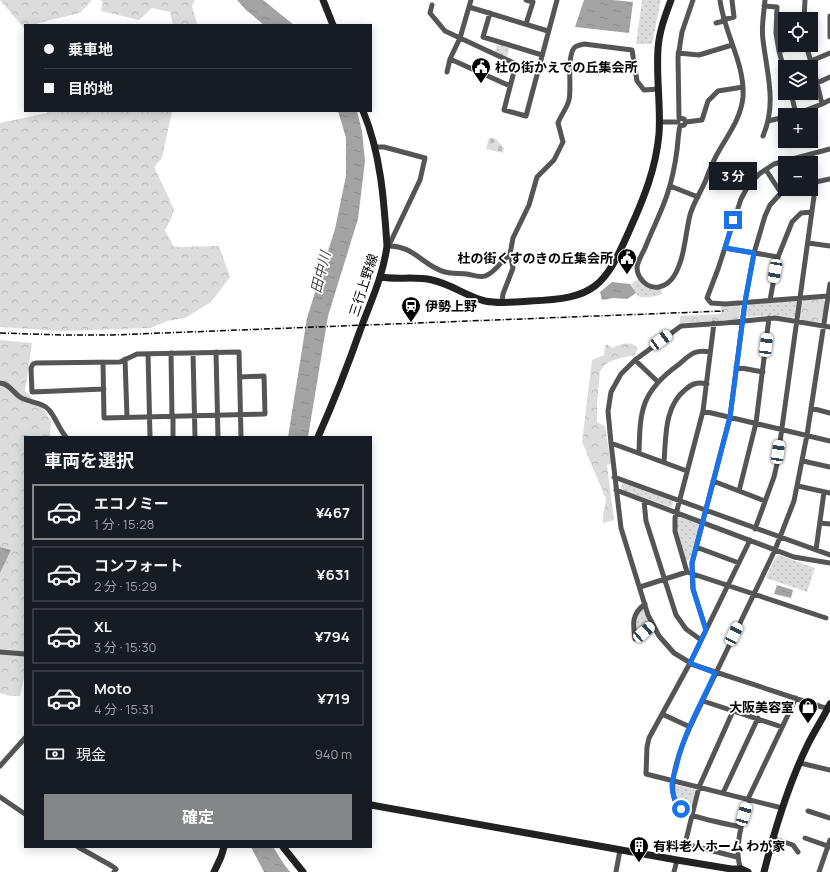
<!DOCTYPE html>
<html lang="ja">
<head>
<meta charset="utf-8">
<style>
	body { margin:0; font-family:Manrope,"Noto Sans JP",sans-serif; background:#242831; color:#f1f3f6; height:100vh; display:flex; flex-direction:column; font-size:15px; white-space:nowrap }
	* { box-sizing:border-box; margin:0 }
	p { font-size:13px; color:#9ea1a6 }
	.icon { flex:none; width:22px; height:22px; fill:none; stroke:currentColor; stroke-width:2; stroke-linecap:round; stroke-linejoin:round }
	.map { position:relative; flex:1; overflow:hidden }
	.details { position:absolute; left:24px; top:436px; width:348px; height:412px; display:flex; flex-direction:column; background:#171b24; border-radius:0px; box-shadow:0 2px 10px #0003 }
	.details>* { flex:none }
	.guide { position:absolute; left:24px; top:24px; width:348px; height:88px; border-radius:0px; box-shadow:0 2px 10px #0003; display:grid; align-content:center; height:88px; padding:0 20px; background:#171b24 }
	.buttons { position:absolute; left:778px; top:12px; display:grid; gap:8px }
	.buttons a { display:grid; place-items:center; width:40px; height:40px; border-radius:0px; background:#171b24; box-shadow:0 2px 10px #0003; font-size:20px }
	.end { position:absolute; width:18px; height:18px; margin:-9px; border:5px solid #1a73e8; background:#fff; box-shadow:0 0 0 2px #fff }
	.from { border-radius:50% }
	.bubble { position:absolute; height:28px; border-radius:0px; background:#171b24; box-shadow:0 2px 10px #0003; font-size:13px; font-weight:700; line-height:28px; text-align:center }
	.car { position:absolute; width:12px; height:24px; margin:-12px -6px; border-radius:5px; box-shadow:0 0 3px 1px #0007; background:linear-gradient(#fff 24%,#345 0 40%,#fff 0 76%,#345 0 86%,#fff 0) }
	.guide b { display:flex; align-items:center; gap:14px; height:38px; font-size:15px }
	.guide b+b { border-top:1px solid #363941 }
	.guide i { width:10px; height:10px; background:#f1f3f6 }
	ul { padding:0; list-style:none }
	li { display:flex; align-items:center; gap:12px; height:56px; margin:0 8px 6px; padding:0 12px; border:2px solid #363941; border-radius:0px }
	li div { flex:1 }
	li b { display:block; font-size:15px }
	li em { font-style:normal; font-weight:700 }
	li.selected { border-color:#858687 }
	li>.icon { width:36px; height:36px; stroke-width:1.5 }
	h2 { padding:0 20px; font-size:18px; line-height:48px }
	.pay { display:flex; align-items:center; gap:10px; height:44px; padding:0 20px; font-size:15px }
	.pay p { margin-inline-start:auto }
	.action { display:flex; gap:8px; margin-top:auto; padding:8px 20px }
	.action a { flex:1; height:46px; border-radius:0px; background:#858687; color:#fff; font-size:16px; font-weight:700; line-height:46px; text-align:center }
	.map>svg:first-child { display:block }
	.forest { fill:url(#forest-crowns) }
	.cemetery { fill:url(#cemetery-stones) }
	.park { fill:url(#park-dots) }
	.water { fill:url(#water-ripples) }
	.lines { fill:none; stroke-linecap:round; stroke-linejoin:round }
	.street { stroke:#555; stroke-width:5 }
	.secondary { stroke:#222; stroke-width:7 }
	.rail { stroke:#000; stroke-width:1.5; stroke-dasharray:6 2 1 2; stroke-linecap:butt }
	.route { stroke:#1a73e8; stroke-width:5 }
	.labels { text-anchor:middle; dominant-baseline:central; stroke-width:3.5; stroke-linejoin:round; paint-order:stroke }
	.poi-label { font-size:13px; font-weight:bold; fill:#000; stroke:#fff; text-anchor:start }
	.street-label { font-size:13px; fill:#000; stroke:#fff }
	.water-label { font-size:14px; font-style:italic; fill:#444; stroke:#fff }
</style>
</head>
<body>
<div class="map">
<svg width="830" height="872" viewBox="0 0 830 872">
	<defs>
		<pattern id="forest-crowns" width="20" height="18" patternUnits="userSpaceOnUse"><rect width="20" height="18" fill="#dcdcdc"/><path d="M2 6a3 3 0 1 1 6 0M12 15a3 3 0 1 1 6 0" fill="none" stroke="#bbb"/></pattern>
		<pattern id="cemetery-stones" width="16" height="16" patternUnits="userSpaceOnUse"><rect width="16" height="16" fill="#dcdcdc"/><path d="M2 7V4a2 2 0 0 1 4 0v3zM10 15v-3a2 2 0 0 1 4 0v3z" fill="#bbb"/></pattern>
		<pattern id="park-dots" width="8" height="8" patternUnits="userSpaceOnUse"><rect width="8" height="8" fill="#dcdcdc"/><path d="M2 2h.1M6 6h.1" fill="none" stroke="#bbb" stroke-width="1.8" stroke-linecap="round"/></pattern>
		<pattern id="water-ripples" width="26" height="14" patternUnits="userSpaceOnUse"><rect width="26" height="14" fill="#a3a3a3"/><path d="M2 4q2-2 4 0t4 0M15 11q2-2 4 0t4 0" fill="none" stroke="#8b8b8b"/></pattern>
	</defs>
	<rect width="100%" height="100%" fill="#fff"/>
	<path class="forest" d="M0 0H92L80 13 50 20 33 25H25V27L24 28Z
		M100 0H195L192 6 197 24 173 25 170 12 152 8 139 20 101 11 103 2Z
		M49 111H172L162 158 154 167 174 209 171 219 165 230 174 247 219 246 230 277 211 302 185 318 167 321 151 328 61 331 0 327V123L47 113Z
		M823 299 825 302 822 321 818 322 801 320 799 317 801 302 804 300Z
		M739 304 741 307 740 316 738 319 721 321 680 323V316L721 314V307Z
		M0 340 32 343 25 391 45 411 51 421 50 435 53 437H25V672L20 696H10L0 693Z
		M607 344 612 348C619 344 632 340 638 348L635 355C623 358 607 359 600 371L597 404V422L605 426 611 464 607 465 614 520 603 523C602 514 605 508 606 499L582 442 592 360 604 355 605 346Z"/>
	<path class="cemetery" d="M489 138 496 139 504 148 503 153 486 149Z"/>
	<path class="park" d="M640 0H661L652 44H636L642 1Z
		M498 43 510 46 507 58 495 52Z
		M639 279 661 289 662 294C657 296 644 299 638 296 636 294 633 288 631 284Z
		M795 301 798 302 796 316 792 318 774 315 748 317 746 315 747 306 750 304Z
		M623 482 673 501V505L671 507 622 490 621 487Z
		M680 517 698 523 699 526 690 559 686 561 677 527V519Z
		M779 555 815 568 807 592 766 578 776 556Z
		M642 608 644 609 649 624 639 634H636L634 620Z
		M677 785 693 789 695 791 691 810 688 812C678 803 676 798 674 786Z"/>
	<path class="water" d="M237 0H263L294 25H264L246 10Z
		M584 0H613L633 2 629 33 575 27Z
		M338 111H357L362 131 365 161 358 219 328 316 308 437H288L307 318 335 229 346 176V138Z
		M612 282 630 284 636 293 627 299 613 298 602 300 600 292Z
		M0 547 11 550 0 573Z
		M777 585 793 590 791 598 774 594Z
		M251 847H273L284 864 290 872H264Z"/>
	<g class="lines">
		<path class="street" d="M471 0 460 38 450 59 510 86
			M526 0 533 2 526 24
			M720 0C724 33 745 63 743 97 741 117 730 132 720 149 714 159 709 171 705 182 700 193 693 204 690 215 685 235 685 258 674 276 671 281 665 286 659 287 648 289 637 279 637 267 638 261 642 254 645 248 652 230 661 213 667 195 672 180 675 166 677 150 678 143 678 134 680 126L684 125 686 122 702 120 708 101 718 91 743 87
			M432 5 430 13 445 31 516 64 504 110 526 116 557 0
			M764 6 777 7 776 33 779 51 800 45
			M469 7 548 31
			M490 13 483 37 542 55
			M830 16V37
			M804 19 805 0
			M723 20 734 17 732 0
			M716 23 724 21
			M806 45 817 83 830 77
			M779 51 785 73
			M678 53 699 55 732 45
			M811 61 830 53
			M447 72 450 59
			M791 93 796 114
			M822 104 830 100
			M794 115 822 104 817 83
			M768 121 785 117
			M660 122H678
			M686 122 684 119 679 118 678 57 682 32 693 0
			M763 136C777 103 767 74 763 40 761 27 764 13 765 0
			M376 147H384L425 158 420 180 391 241 387 246
			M766 170 781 193
			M811 183 830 179
			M670 186 698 197
			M808 243 830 246
			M387 246C413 244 424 267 445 272 452 274 460 273 467 274 473 275 479 278 485 276 494 274 502 260 510 254
			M725 248 778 257
			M828 296 725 304 711 303 707 298 718 269 741 199 748 186 759 174 774 164 830 149
			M770 300 778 257 792 222 801 213 812 212
			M502 302 503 294 513 268 510 254 513 238 529 205 537 177 554 160 563 142 558 123C561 115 567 108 569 100 572 89 566 55 575 47 578 45 581 45 584 44L632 50 637 81 644 90 658 89
			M714 323 703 411 675 518V531L687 572 826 618
			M216 352 218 437
			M171 353 172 416
			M193 353 195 437
			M148 354 150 437
			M125 359 127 417
			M635 360 657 381
			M103 362 104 418 265 414 264 376 240 377
			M736 367 763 372
			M0 383C10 384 13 393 20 397 29 403 43 402 49 410 56 418 59 429 66 437
			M104 389 32 392 31 368 33 364 36 363 120 362 137 354 239 352 241 437
			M811 408 830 413
			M703 411 830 441
			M173 437V416
			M611 443 687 471
			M639 453C640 410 641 392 678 365 690 355 694 349 710 352
			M803 461 830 467
			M664 462C666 437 664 406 686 389 693 383 698 382 707 384
			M614 477 830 555
			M713 481 765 501
			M798 486 830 493
			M616 490 794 557 830 563
			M739 491 756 423 769 318
			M644 501 646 521 676 615 686 629 701 640
			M820 523 830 524
			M755 529 774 477 777 464 816 182
			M750 540 690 663 649 738 647 747 646 774 782 808
			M696 547 739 563
			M816 550 824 492
			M640 587 687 572
			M645 604C631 614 633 625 635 639L652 625
			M706 630 693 589 692 563 730 417 745 302 754 253 765 216 770 205 781 193 790 189
			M0 652 25 654
			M703 701 782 727
			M830 708 822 707 694 665 674 653 659 636 648 615 621 528 611 443 608 411 611 392 621 374 635 360 681 326 725 323 775 318 830 327
			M733 711 699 787 685 844 737 857
			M662 714 690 727
			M800 763 830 770
			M0 766 25 738
			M723 793 758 718
			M0 797 25 814
			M808 811 830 818
			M741 827C727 824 697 819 685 812 659 798 681 747 690 727L775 550 794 501 807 435 830 284
			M772 838 793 845 798 852
			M805 838 830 847
			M78 847 112 866 116 869 114 872
			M741 869C733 850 743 819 748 799L796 698
			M616 872 620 850
			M674 872 677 860
			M819 872 830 840"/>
		<path class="secondary" d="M323 0 333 25
			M381 277C398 280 415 276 432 280 451 284 466 296 485 301 500 304 516 302 530 301 596 299 605 286 630 229 644 198 656 168 659 134 661 106 656 78 658 49 659 32 665 16 671 0
			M318 437C334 401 348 365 361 328 371 301 383 276 387 246 384 201 381 154 363 111
			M371 805 677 860 731 869H741L748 872
			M283 847 303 872
			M214 872 221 857 224 847
			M764 872C775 828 788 785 808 744 815 730 823 718 830 704"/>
		<path class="rail" d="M0 333 63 335H112L724 311"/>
	</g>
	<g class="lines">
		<path class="route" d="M681 809C676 803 672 794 672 786 672 780 674 774 676 768 683 734 701 704 715 673L690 663 706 630 693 589 692 563 730 417 745 302 754 253 725 248 733 220"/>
	</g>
	<defs>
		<g id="civic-pin" transform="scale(1)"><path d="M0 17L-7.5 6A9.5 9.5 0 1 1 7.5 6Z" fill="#000" stroke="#fff"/><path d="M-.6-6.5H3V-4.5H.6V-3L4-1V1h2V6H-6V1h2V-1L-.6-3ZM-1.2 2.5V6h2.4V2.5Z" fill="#fff"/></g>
		<g id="station-pin" transform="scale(1)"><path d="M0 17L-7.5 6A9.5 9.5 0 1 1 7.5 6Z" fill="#000" stroke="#fff"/><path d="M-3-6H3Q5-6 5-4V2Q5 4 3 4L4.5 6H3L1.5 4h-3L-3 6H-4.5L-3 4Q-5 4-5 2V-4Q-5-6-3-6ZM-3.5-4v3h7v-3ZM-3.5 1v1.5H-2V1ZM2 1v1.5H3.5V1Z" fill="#fff"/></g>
		<g id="shop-pin" transform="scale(1)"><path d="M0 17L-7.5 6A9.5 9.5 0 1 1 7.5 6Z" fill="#000" stroke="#fff"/><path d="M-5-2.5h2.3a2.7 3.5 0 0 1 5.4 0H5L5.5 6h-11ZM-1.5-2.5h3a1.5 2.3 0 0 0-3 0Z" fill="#fff"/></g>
		<g id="building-pin" transform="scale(1)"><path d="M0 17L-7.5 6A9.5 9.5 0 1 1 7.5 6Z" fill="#000" stroke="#fff"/><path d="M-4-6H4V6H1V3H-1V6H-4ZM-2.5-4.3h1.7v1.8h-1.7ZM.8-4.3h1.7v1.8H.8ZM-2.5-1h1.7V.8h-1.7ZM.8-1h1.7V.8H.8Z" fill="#fff"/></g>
	</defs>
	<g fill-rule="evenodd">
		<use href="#civic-pin" x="481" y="67"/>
		<use href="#civic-pin" x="627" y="258"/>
		<use href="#station-pin" x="411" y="306"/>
		<use href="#shop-pin" x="808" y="707"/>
		<use href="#building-pin" x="639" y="846"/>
	</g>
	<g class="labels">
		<g class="poi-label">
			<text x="495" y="67">杜の街かえでの丘集会所</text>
			<text x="613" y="258" text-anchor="end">杜の街くすのきの丘集会所</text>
			<text x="425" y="306">伊勢上野</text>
			<text x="794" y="707" text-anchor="end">大阪美容室</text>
			<text x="653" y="846">有料老人ホーム わが家</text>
		</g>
		<g class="street-label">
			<text transform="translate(363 285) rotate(-72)">三行上野線</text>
		</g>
		<g class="water-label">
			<text transform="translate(320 272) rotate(-76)">田中川</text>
		</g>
	</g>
</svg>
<div class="buttons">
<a><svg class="icon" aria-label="locate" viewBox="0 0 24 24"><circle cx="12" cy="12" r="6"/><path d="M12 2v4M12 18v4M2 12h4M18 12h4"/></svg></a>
<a><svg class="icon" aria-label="layers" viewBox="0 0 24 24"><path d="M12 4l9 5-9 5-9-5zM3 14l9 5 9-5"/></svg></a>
<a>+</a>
<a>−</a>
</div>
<i class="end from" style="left:681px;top:809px"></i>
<i class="end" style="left:733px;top:220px"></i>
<div class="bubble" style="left:709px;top:162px;width:48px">3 分</div>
<i class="car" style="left:775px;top:271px;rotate:190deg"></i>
<i class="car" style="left:661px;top:340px;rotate:54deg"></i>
<i class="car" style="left:766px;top:345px;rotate:7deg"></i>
<i class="car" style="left:778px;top:452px;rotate:8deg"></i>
<i class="car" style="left:644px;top:632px;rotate:49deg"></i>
<i class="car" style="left:734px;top:634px;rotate:26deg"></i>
<i class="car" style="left:744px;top:814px;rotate:16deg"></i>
<div class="guide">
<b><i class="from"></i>乗車地</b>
<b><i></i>目的地</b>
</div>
<section class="details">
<h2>車両を選択</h2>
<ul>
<li class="selected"><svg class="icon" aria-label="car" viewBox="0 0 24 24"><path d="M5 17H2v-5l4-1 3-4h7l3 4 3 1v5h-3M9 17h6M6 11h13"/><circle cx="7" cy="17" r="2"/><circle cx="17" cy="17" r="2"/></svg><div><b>エコノミー</b><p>1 分 · 15:28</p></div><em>¥467</em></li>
<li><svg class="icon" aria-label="car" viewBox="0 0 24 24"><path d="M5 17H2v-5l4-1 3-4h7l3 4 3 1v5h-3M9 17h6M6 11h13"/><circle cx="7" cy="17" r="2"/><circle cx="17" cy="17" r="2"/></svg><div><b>コンフォート</b><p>2 分 · 15:29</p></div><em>¥631</em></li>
<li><svg class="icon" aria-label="car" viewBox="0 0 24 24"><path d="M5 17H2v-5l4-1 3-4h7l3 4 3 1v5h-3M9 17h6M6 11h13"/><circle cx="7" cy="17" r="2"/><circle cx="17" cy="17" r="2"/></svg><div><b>XL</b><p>3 分 · 15:30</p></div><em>¥794</em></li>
<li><svg class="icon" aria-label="car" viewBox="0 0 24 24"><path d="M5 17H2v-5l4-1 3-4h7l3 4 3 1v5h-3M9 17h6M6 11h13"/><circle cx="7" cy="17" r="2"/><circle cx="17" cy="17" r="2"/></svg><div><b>Moto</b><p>4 分 · 15:31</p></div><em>¥719</em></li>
</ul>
<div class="pay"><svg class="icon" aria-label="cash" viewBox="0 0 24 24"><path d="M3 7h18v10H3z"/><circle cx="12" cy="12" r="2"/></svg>現金<p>940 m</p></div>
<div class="action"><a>確定</a></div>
</section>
</div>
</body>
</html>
